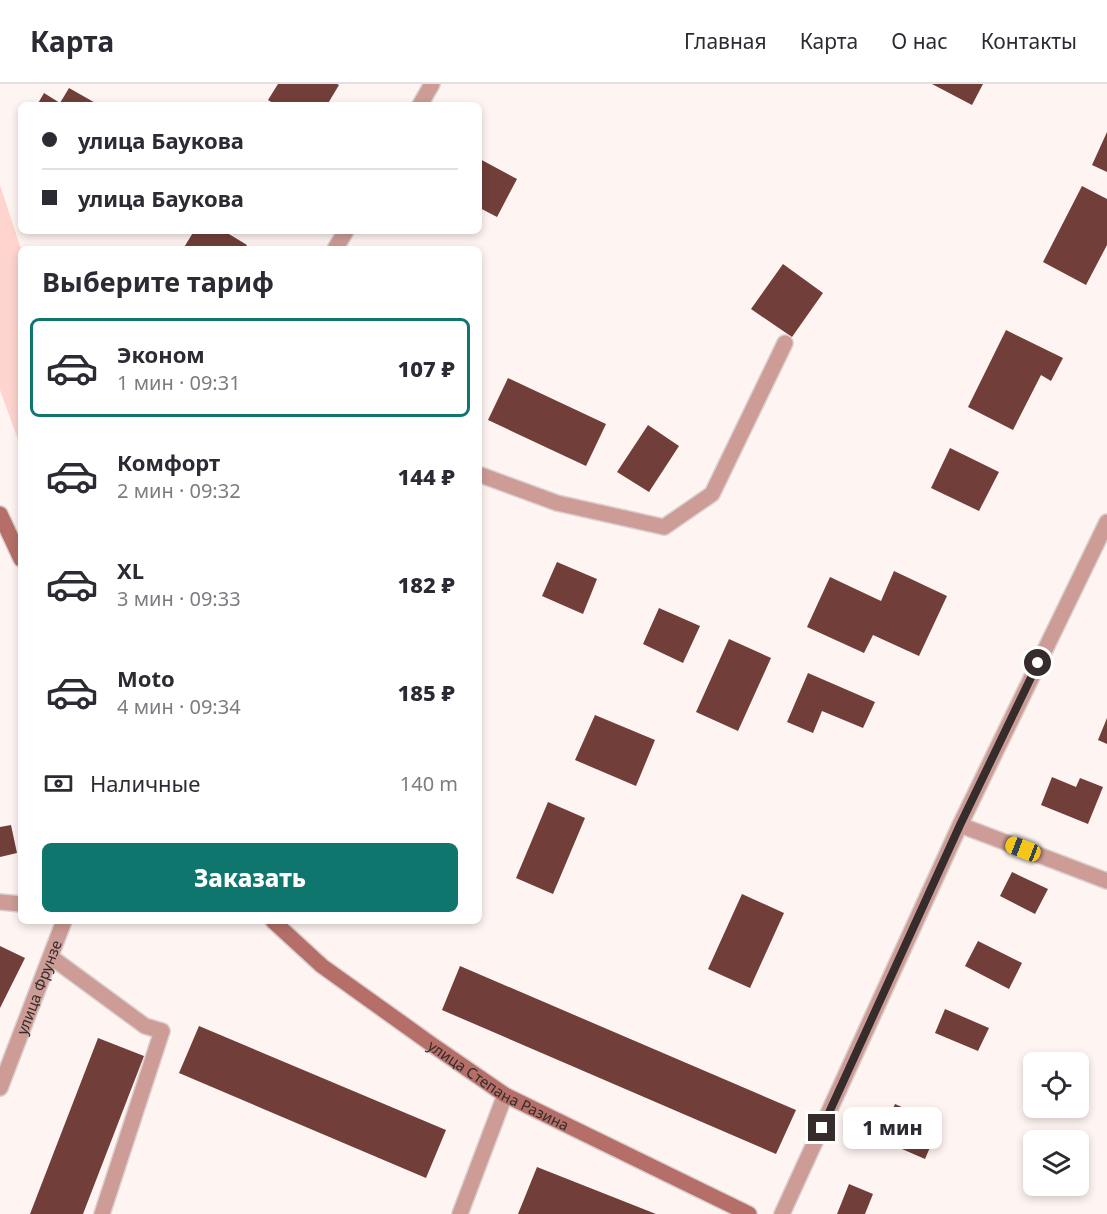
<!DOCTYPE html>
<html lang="ru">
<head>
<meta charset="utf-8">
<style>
	body { margin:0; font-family:"Noto Sans",sans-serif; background:#f7f7f7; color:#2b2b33; height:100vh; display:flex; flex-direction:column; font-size:22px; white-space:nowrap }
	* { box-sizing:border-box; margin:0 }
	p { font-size:20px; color:#7c7c81 }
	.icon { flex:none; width:33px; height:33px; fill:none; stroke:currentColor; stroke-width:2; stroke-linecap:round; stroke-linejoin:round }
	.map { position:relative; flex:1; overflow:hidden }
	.sheet { position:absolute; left:18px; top:162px; width:464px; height:678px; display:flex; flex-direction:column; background:#fff; border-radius:9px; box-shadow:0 3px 9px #0003 }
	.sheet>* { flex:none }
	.banner { position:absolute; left:18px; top:18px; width:464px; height:132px; border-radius:9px; box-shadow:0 3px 9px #0003; display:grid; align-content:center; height:132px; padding:0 24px; background:#fff }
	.buttons { position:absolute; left:1023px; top:968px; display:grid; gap:12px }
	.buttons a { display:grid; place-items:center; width:66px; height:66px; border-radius:9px; background:#fff; box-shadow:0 3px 9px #0003; font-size:30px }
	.end { position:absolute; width:27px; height:27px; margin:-14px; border:8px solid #352c2b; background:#fff; box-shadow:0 0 0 3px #fff }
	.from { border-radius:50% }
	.bubble { position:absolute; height:42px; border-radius:9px; background:#fff; box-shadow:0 3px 9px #0003; font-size:20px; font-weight:800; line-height:42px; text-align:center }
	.car { position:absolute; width:18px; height:36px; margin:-18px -9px; border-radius:8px; box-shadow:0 0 4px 2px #0007; background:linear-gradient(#f5c518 24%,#345 0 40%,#f5c518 0 76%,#345 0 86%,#f5c518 0) }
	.banner b { display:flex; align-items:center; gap:21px; height:57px; font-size:22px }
	.banner b+b { border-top:2px solid #e1e1e2 }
	.banner i { width:15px; height:15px; background:#2b2b33 }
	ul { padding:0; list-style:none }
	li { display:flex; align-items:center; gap:18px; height:99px; margin:0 12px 9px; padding:0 12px; border:3px solid transparent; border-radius:9px }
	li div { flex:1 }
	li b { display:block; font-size:22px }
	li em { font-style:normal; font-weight:800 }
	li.selected { border-color:#0f766e }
	li>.icon { width:54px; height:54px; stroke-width:1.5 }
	h2 { padding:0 24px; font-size:27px; line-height:72px }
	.pay { display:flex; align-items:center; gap:15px; height:66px; padding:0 24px; font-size:22px }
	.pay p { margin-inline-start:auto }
	.cta { display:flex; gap:12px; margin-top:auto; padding:12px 24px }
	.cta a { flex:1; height:69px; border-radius:9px; background:#0f766e; color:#fff; font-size:24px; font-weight:800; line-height:69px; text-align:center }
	header { display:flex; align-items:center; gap:36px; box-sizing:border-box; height:84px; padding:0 30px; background:#fff; border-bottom:2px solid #e1e1e2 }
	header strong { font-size:28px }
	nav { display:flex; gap:33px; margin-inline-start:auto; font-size:21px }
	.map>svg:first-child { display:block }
	.green { fill:#ffd4cf }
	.building { fill:#713e39 }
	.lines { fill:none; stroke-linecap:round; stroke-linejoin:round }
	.lane-casing { stroke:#dad0ce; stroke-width:18 }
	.street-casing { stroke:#dad0ce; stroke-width:18 }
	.secondary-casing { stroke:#dad0ce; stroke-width:18 }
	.lane { stroke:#cd9c96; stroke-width:15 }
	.street { stroke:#cd9c96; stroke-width:15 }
	.secondary { stroke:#b56f68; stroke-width:15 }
	.route { stroke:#352c2b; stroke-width:8 }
	.labels { text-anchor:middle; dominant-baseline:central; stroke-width:6; stroke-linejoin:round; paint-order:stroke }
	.street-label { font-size:15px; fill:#352c2b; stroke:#fff }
</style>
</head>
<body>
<header>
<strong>Карта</strong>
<nav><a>Главная</a><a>Карта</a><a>О нас</a><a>Контакты</a></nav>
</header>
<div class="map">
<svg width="1107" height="1130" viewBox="0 0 1107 1130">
	<rect width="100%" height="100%" fill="#fef4f2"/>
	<path class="green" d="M0 101 21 165V364L0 306Z"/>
	<path class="building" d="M278 0H337L339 1 327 21H276L268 16Z
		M932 0H983L972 21Z
		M69 4 99 21H37L44 9 60 19Z
		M1107 48V88L1092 81Z
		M478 74 517 95 497 133 478 123Z
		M1082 102 1107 115V161L1086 201 1043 178Z
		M194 147H224L247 161 244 165H183Z
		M783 180 823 209 792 253 751 225Z
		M1006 246 1063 274 1051 297 1041 291 1013 346 968 323Z
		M508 294 606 340 586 382 488 336Z
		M648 341 679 362 649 408 617 388Z
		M950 364 999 388 979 427 931 404Z
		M557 478 597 495 583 530 542 512Z
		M894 487 947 512 919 572 873 551 864 569 807 543 830 493 881 517Z
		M659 524 700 542 683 579 643 560Z
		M729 555 771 574 738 647 696 628Z
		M808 589 875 618 863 644 822 627 813 649 787 638Z
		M595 631 655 656 636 702 575 676Z
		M1107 634V660L1098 656Z
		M1052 693 1076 703 1080 694 1103 703 1088 740 1041 721Z
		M548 718 585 734 553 810 516 794Z
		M11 741 17 769 0 773V743Z
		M1012 788 1048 805 1035 830 1000 812Z
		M742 810 784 829 750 904 708 885Z
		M978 857 1022 879 1009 905 965 882Z
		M0 862 25 874 0 924Z
		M460 882 796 1026 776 1070 442 926Z
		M945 925 989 944 978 967 935 949Z
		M199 942 446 1046 426 1094 179 989Z
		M98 954 144 972 83 1130H30Z
		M895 1020 940 1040 925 1075 879 1055Z
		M537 1083 656 1130H518Z
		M849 1100 873 1110 865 1130H837Z"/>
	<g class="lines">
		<g class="lane-casing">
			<path id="lane" d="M478 390 557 419 664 443 712 410 785 259
				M0 818 21 820
				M51 873 145 942 162 947 102 1130
				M460 1130 505 1011"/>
		</g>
		<g class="street-casing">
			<g id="street">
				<path d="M420 21 432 0"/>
				<path d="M335 165 346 147"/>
				<path d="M960 741 1107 797"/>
				<path id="s1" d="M0 1004 64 837"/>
				<path d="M782 1130 960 741 1107 438"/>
			</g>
		</g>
		<g class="secondary-casing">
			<g id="secondary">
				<path d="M0 430 21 475"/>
				<path id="s2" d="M273 837 322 882 431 960 505 1011 749 1130"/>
			</g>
		</g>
		<use href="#lane" class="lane"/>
		<use href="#street" class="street"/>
		<use href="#secondary" class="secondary"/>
	</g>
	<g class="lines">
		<path class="route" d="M822 1044 960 741 1038 579"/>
	</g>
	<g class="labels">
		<g class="street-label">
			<text stroke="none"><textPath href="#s1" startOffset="108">улица Фрунзе</textPath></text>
			<text stroke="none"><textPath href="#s2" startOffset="280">улица Степана Разина</textPath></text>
		</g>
	</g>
</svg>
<div class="buttons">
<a><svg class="icon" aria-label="locate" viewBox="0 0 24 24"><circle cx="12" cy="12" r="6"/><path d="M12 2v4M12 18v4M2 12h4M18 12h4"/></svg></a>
<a><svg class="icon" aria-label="layers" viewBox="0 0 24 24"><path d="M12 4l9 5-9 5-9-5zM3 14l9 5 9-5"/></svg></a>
</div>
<i class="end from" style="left:1038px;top:579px"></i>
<i class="end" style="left:822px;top:1044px"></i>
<div class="bubble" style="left:843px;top:1023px;width:99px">1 мин</div>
<i class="car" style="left:1023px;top:765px;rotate:291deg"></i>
<div class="banner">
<b><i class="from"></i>улица Баукова</b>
<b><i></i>улица Баукова</b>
</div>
<section class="sheet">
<h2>Выберите тариф</h2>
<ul>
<li class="selected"><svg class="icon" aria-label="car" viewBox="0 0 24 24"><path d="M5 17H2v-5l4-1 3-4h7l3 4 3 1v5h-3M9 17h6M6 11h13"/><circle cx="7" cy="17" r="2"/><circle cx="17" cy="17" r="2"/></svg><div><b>Эконом</b><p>1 мин · 09:31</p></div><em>107 ₽</em></li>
<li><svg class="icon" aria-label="car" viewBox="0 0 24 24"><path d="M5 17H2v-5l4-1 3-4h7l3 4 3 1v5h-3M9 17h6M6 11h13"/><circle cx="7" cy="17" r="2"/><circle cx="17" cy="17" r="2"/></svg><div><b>Комфорт</b><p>2 мин · 09:32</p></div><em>144 ₽</em></li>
<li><svg class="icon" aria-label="car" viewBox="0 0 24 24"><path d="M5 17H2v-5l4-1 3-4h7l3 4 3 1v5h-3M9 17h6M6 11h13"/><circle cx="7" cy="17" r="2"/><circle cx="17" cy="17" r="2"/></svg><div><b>XL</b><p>3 мин · 09:33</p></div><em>182 ₽</em></li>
<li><svg class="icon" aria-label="car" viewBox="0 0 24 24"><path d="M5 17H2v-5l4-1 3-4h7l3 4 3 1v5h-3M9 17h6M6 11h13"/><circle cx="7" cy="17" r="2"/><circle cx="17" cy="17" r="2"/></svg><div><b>Moto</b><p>4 мин · 09:34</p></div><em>185 ₽</em></li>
</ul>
<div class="pay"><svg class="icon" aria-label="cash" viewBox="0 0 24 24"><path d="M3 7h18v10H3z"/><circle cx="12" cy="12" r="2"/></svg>Наличные<p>140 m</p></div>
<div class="cta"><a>Заказать</a></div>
</section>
</div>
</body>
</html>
